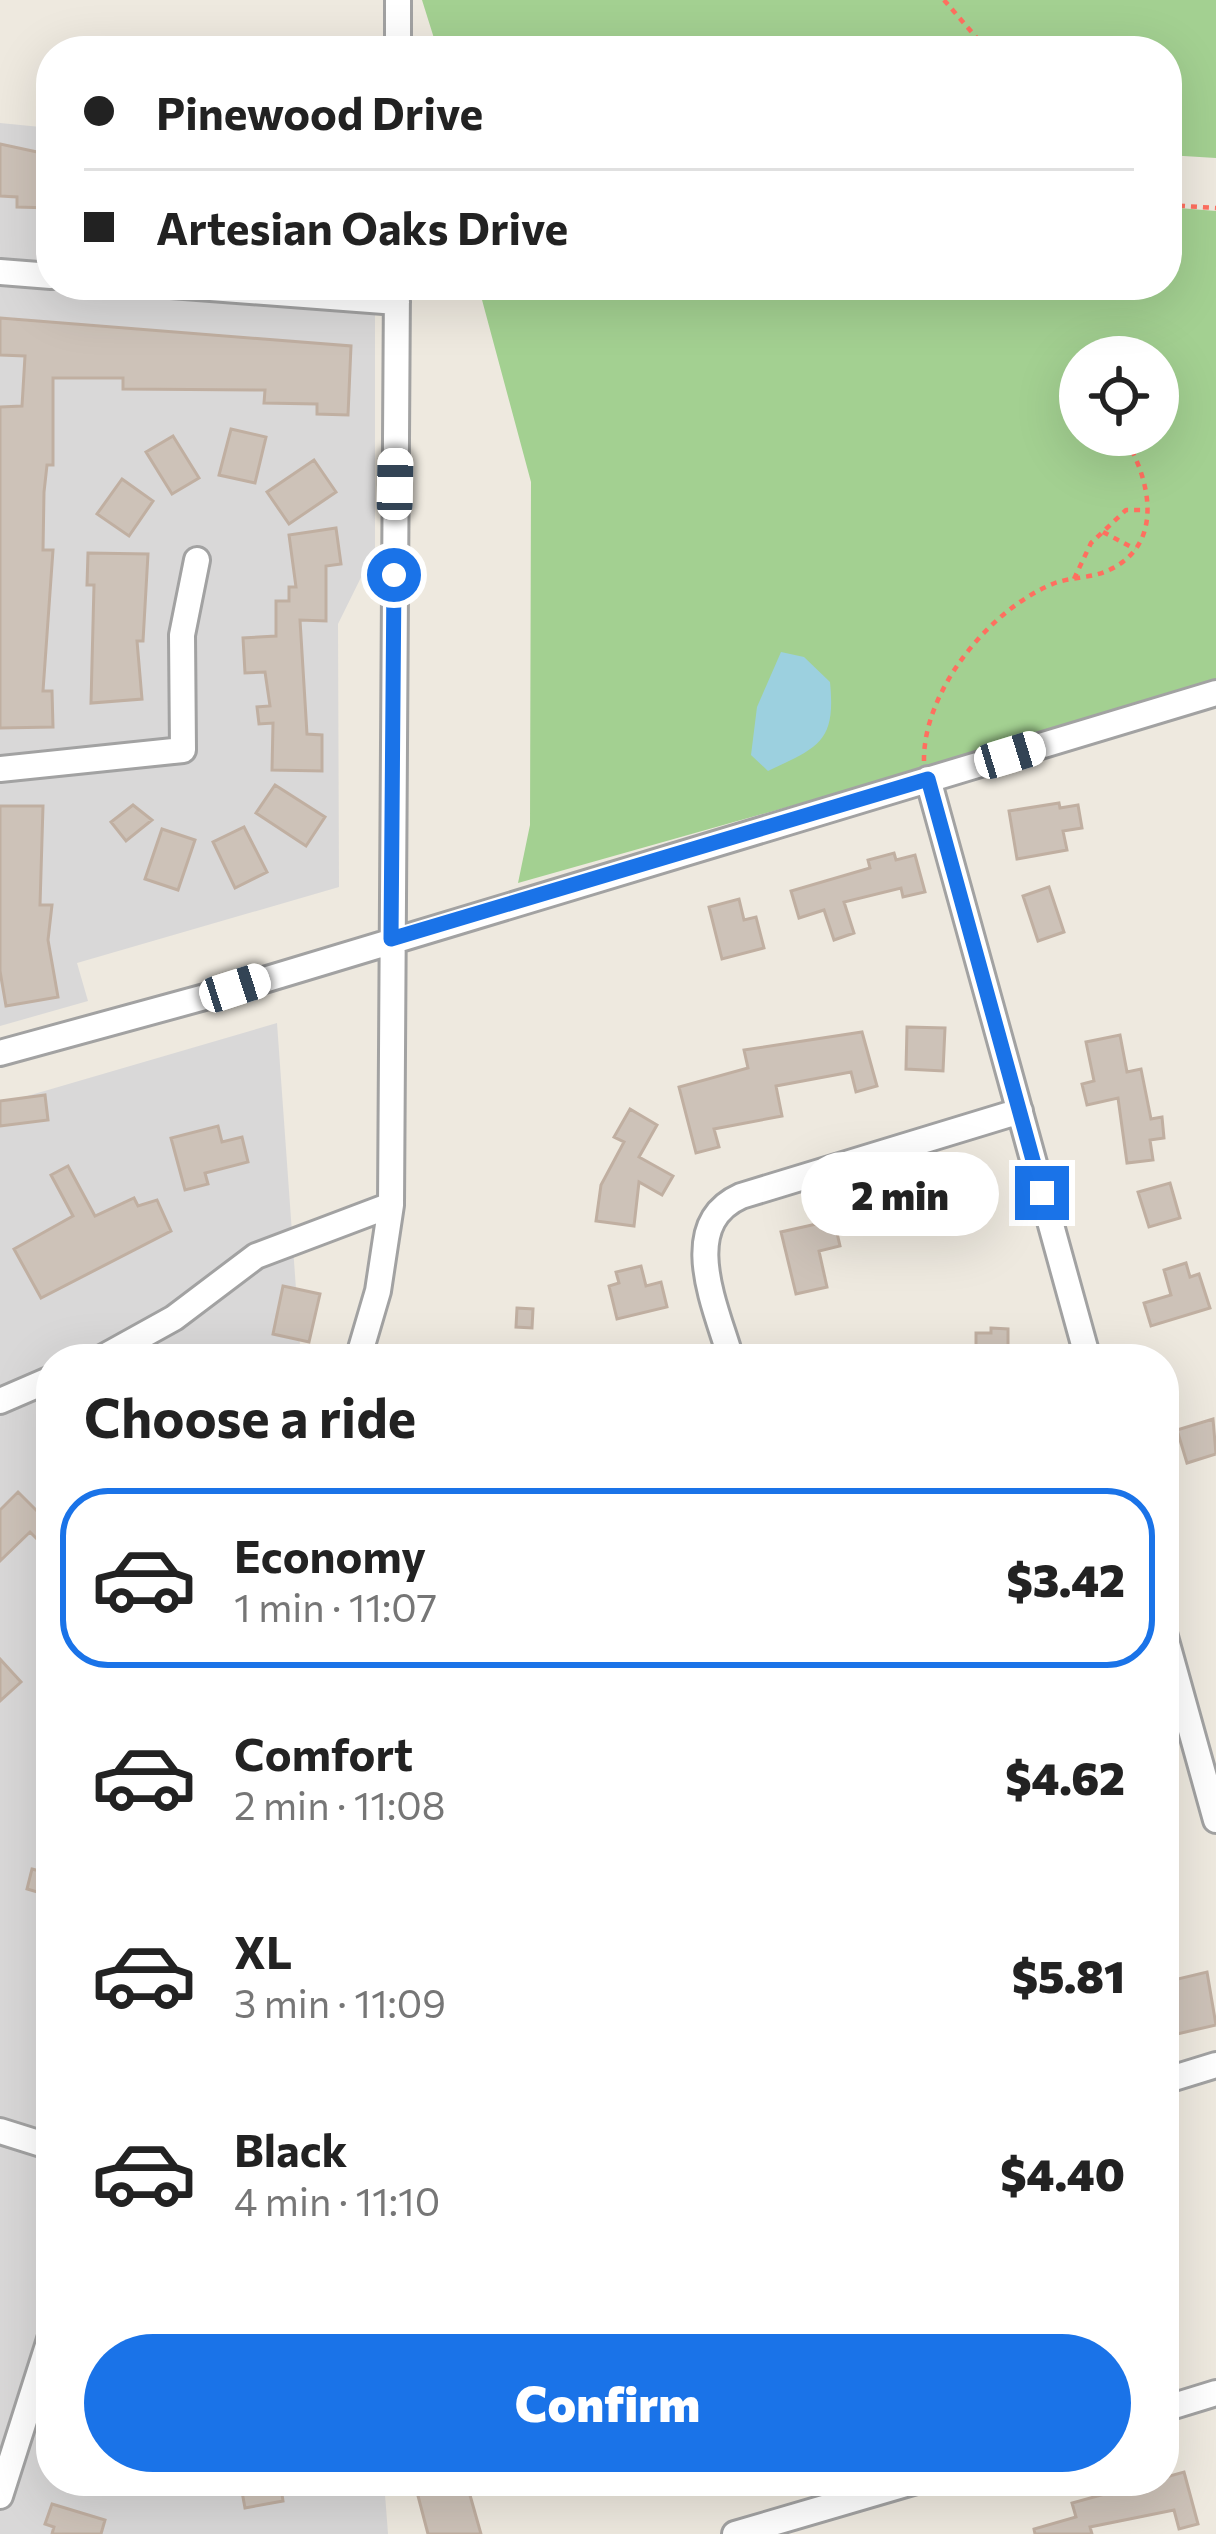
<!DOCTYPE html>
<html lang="en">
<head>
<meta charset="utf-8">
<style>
	body { margin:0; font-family:Commissioner,sans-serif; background:#f6f6f6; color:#222; height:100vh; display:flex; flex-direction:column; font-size:45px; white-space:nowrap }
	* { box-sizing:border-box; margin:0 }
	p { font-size:39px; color:#767676 }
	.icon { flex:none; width:66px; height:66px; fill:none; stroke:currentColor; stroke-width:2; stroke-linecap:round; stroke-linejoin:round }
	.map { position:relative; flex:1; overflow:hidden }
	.details { position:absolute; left:36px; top:1344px; width:1143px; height:1152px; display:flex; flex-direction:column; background:#fff; border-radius:48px; box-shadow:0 12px 48px #0002 }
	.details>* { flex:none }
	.hud { position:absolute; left:36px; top:36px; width:1146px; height:264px; border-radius:48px; box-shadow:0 12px 48px #0002; display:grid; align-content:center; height:264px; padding:0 48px; background:#fff }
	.fabs { position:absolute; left:1059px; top:336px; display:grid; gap:24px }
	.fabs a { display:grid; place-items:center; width:120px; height:120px; border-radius:50%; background:#fff; box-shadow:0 12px 48px #0002; font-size:60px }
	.end { position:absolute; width:54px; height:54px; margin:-27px; border:15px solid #1a73e8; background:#fff; box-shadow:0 0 0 6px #fff }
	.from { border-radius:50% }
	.bubble { position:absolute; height:84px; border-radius:42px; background:#fff; box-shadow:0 12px 48px #0002; font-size:39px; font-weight:800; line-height:84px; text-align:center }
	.car { position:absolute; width:36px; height:72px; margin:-36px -18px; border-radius:15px; box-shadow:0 0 9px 3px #0007; background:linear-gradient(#fff 24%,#345 0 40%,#fff 0 76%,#345 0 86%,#fff 0) }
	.hud b { display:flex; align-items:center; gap:42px; height:114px; font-size:45px }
	.hud b+b { border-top:3px solid #e0e0e0 }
	.hud i { width:30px; height:30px; background:#222 }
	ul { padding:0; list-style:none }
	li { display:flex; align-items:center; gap:36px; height:180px; margin:0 24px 18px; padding:0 24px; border:6px solid transparent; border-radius:48px }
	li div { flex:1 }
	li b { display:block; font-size:45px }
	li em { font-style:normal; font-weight:800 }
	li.current { border-color:#1a73e8 }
	li>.icon { width:108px; height:108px; stroke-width:1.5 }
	h2 { padding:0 48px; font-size:54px; line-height:144px }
	.action { display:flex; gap:24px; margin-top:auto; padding:24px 48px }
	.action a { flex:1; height:138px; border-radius:72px; background:#1a73e8; color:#fff; font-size:48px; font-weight:800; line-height:138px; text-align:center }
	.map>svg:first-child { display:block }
	.residential { fill:#d9d8d8 }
	.forest { fill:#a3d091; fill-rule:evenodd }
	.water { fill:#9cd0df }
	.building { fill:#cdc2b8; stroke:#c0afa1; stroke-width:3 }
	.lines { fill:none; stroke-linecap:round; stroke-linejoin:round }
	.street-casing { stroke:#a2a2a2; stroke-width:30 }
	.path { stroke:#ff6f5f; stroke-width:4.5; stroke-dasharray:6 6; stroke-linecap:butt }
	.street { stroke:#fff; stroke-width:24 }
	.route { stroke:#1a73e8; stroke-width:15 }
</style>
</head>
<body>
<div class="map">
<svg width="1216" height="2534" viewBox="0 0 1216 2534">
	<rect width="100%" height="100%" fill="#eee9df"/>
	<path class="residential" d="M0 123 51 128V285H375V549L338 624 339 887 77 963 88 1001 0 1026Z
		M277 1023 301 1359H51V2481H384L388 2534H0V1104Z"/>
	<path class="forest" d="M422 0H1216V158L1167 155V51H438Z
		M1167 207 1216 211V686L518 883 530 825 531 482 478 285H1167ZM1080 357H1158V435H1080Z"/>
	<path class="water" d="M781 652 804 657 830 682C836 742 819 747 768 771L751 755 757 707Z"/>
	<path class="building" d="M0 144 51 155V208L17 207V197L0 196Z
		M0 318 351 346 348 415 317 414V404L264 403 265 390 123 389V378H53V465H47L44 492 43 550H53L43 691H52L53 727 0 728V407L22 406 25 356 0 355Z
		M231 429 266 437 255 483 219 475Z
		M173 436 199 478 172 494 146 452Z
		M314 460 336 492 289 524 267 492Z
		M122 479 153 501 129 536 97 514Z
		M336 528 341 564 326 566V621L300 620 307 734 322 735V771L272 770 273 723 259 724 257 707 270 706 265 672 245 673 243 638 276 636V601H289V587H296L289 535Z
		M88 553 148 554 143 641H137L142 699 91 703 94 585H87Z
		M275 785 325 817 306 846 256 813Z
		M1059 803 1060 808 1078 805 1082 828 1063 831 1067 850 1017 859 1009 811Z
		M133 805 152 820 126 841 111 822Z
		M0 806H43L40 905H52L48 940 58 997 6 1006 0 971Z
		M244 827 267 872 235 888 213 842Z
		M162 829 195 840 178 890 145 879Z
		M894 853 896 860 915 855 925 892 903 897 901 888 844 902 854 933 834 940 824 910 799 918 791 891 870 868 868 860Z
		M1049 887 1064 932 1038 941 1023 896Z
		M739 899 744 920 756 917 764 948 722 959 709 907Z
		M907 1027 945 1028 943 1071 906 1069Z
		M862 1032 877 1086 856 1092 851 1072 776 1086 782 1116 714 1129 719 1147 696 1153 679 1087 748 1068 744 1050Z
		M1120 1035 1127 1072 1141 1069 1151 1119 1162 1117 1164 1138 1150 1140 1153 1160 1127 1163 1118 1098 1087 1105 1082 1084 1094 1081 1086 1042Z
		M45 1095 48 1120 0 1126V1101Z
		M630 1109 657 1125 639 1157 673 1176 662 1195 639 1182 634 1226 596 1221 601 1185 624 1142 614 1137Z
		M218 1126 222 1142 242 1137 248 1162 205 1173 208 1184 185 1190 171 1138Z
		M68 1166 95 1216 134 1198 138 1206 157 1200 171 1231 41 1298 14 1249 73 1216 51 1175Z
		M1170 1183 1180 1218 1149 1227 1138 1192Z
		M834 1220 840 1246 819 1251 827 1287 796 1294 781 1232Z
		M1186 1263 1190 1277 1199 1274 1210 1308 1151 1326 1144 1303 1171 1295 1164 1270Z
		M641 1266 646 1286 661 1282 667 1307 617 1319 609 1286 619 1283 616 1272Z
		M283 1286 320 1294 309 1342 273 1334Z
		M517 1308 533 1309 532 1328 516 1327Z
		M991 1328 1008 1329V1359H976V1333H991Z
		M1213 1419 1216 1454 1187 1463 1177 1430Z
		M18 1492 37 1511 51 1497V1553L30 1532 0 1561V1510Z
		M0 1659 21 1682 0 1701Z
		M32 1869 51 1874V1896L27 1889Z
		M1207 1972 1216 2025 1164 2037V2014L1172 2012 1165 1982Z
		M1184 2472 1198 2524 1179 2529 1174 2510 1090 2527 1092 2534H1035L1034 2529 1076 2517 1072 2503Z
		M240 2481H280L283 2501 245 2508Z
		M466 2481 481 2534H428L417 2492Z
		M52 2504 105 2520 101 2534H52L54 2527 45 2524Z"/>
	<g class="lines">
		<g class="street-casing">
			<path id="street" d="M398 51V0
				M0 272 51 276
				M171 285 397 302
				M0 769 183 750 182 635 197 560
				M928 779 1088 1359
				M0 1053 234 989 1216 693
				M100 1359 174 1318 256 1256 391 1205
				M358 1359 378 1291 391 1205 397 285
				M731 1359C717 1309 676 1225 741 1196L1020 1111
				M0 1401 51 1379
				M1164 1633 1216 1820
				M1164 2081 1216 2065
				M0 2131 51 2147
				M1164 2409 1216 2393
				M0 2496 51 2336
				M735 2534 916 2481"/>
		</g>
		<path class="path" d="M944 0 988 51
			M1167 205 1216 208
			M1103 532 1135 549
			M1074 579 1091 543 1126 510H1149
			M924 761C923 690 991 608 1055 583 1072 577 1093 578 1109 570 1166 544 1150 477 1123 435"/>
		<use href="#street" class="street"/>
	</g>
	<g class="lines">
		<path class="route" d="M394 575 391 939 928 779 1042 1193"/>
	</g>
</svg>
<div class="fabs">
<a><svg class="icon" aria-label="locate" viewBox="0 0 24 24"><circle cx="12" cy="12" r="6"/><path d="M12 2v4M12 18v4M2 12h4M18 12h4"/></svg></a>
</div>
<i class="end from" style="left:394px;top:575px"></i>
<i class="end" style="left:1042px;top:1193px"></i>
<div class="bubble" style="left:801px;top:1152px;width:198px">2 min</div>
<i class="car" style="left:395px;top:484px;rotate:1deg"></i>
<i class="car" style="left:1010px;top:755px;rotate:73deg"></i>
<i class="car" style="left:235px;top:988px;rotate:72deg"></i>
<div class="hud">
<b><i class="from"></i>Pinewood Drive</b>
<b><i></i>Artesian Oaks Drive</b>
</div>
<section class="details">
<h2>Choose a ride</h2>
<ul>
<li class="current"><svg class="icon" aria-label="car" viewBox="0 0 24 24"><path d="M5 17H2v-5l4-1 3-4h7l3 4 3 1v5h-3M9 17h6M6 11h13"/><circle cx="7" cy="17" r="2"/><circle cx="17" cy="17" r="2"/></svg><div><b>Economy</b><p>1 min · 11:07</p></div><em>$3.42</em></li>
<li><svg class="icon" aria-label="car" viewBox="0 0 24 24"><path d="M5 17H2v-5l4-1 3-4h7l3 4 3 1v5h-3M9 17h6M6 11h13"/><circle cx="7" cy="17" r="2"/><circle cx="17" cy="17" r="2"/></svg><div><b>Comfort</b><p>2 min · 11:08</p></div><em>$4.62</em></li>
<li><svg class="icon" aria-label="car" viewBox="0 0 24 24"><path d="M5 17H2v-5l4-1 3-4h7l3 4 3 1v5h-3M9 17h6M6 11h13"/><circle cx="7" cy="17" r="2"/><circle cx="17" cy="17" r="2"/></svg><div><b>XL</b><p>3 min · 11:09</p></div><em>$5.81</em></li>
<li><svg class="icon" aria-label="car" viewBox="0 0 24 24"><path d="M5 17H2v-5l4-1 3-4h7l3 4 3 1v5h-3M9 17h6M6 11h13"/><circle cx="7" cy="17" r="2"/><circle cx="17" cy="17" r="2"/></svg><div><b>Black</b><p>4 min · 11:10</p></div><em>$4.40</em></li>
</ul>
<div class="action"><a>Confirm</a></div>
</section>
</div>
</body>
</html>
